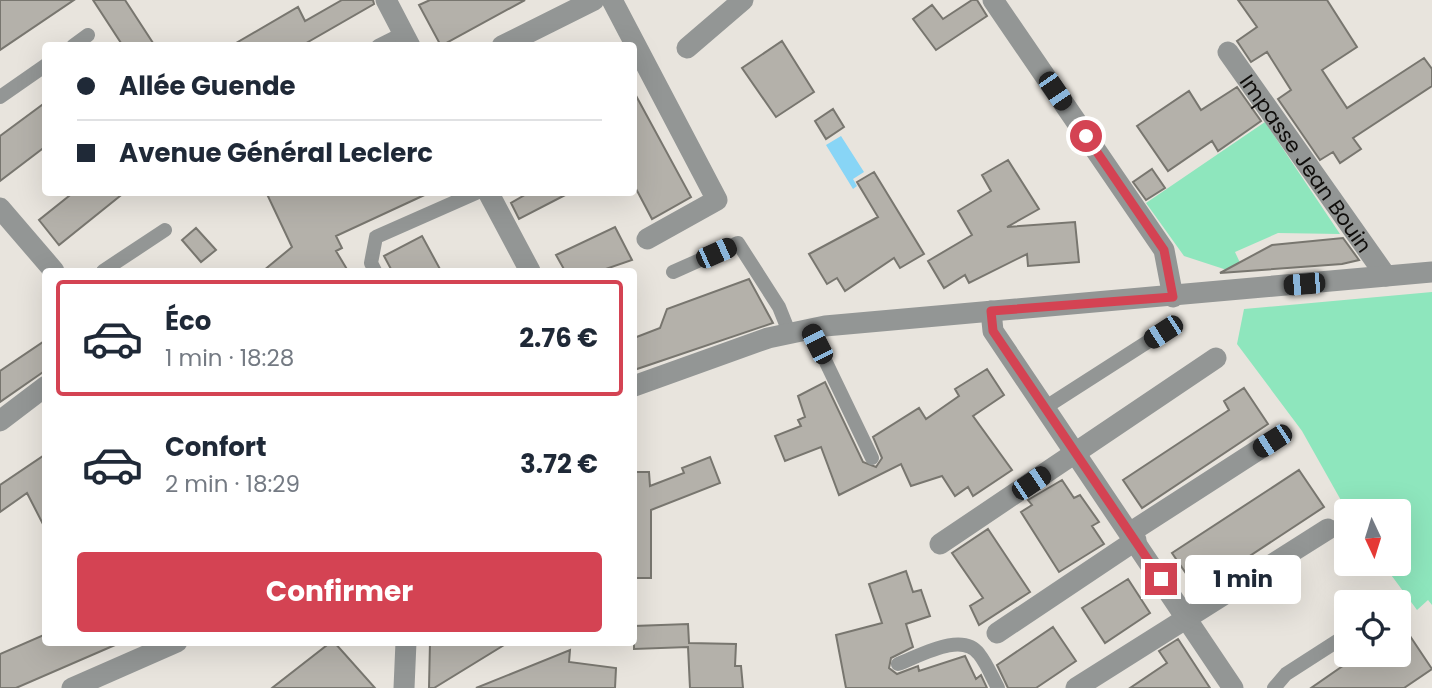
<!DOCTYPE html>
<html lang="fr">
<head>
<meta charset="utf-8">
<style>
	body { margin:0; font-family:Poppins,sans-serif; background:#f2f2f3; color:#1f2937; height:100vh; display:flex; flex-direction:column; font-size:26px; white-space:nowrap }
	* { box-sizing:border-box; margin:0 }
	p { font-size:23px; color:#747a83 }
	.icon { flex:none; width:38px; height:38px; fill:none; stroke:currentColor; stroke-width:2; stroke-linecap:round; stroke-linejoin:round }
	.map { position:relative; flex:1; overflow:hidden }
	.drawer { position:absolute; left:42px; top:268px; width:595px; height:378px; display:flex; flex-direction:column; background:#fff; border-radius:7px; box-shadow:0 7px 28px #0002 }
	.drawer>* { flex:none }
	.hud { position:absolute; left:42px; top:42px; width:595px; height:154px; border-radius:7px; box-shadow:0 7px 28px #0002; display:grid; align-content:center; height:154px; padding:0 35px; background:#fff }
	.needle { width:46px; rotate:176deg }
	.tools { position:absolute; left:1334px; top:499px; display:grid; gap:14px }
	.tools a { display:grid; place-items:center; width:77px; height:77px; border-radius:7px; background:#fff; box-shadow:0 7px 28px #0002; font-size:35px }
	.end { position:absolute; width:32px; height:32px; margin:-16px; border:9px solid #d44353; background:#fff; box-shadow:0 0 0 4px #fff }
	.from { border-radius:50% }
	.bubble { position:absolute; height:49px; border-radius:7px; background:#fff; box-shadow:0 7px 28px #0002; font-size:23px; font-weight:700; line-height:49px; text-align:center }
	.car { position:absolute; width:21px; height:42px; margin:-21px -10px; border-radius:9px; box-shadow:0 0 5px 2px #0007; background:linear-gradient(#222 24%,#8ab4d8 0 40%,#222 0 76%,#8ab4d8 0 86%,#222 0) }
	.hud b { display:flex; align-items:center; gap:24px; height:66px; font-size:26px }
	.hud b+b { border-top:2px solid #e0e1e3 }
	.hud i { width:18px; height:18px; background:#1f2937 }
	ul { padding:12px 0 0; list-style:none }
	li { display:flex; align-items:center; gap:21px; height:116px; margin:0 14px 10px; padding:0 21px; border:4px solid transparent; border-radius:7px }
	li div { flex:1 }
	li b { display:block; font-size:26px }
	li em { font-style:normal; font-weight:700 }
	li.on { border-color:#d44353 }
	li>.icon { width:63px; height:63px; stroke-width:1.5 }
	.action { display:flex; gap:14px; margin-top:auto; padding:14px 35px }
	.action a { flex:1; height:80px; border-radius:7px; background:#d44353; color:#fff; font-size:28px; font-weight:700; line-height:80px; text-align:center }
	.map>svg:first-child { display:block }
	.green { fill:#8ee6bd }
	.water { fill:#88d5f6 }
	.building { fill:#b4b1aa; stroke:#78766f; stroke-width:2 }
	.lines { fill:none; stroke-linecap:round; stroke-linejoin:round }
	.lane { stroke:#939695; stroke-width:14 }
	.street { stroke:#939695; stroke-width:21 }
	.route { stroke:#d44353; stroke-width:9 }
	.labels { text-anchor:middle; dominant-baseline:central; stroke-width:7; stroke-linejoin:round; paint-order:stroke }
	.street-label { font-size:21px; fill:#100e0c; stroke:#e8e4dd }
</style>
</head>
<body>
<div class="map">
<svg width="1432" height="688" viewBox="0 0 1432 688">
	<rect width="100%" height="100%" fill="#e8e4dd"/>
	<path class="green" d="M1265 122 1340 234 1278 233 1235 252 1242 267 1233 272 1184 256 1146 203Z
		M1432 292V605L1428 600 1417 610 1383 564H1398V511H1347L1302 431 1237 344 1244 309Z"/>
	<path class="water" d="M841 136 864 172 853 179 857 186 853 189 826 145Z"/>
	<path class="building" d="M0 0H74L0 50Z
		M93 0H125L155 46H123Z
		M342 0H373L374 4 301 46H231L298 7 305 21Z
		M430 0H525L441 46 419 5Z
		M972 0H977L987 16 936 50 913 19 932 5 943 19Z
		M1238 0H1327L1357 47 1322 70 1347 108 1424 58 1432 69V86L1353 138 1361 149 1340 163 1333 152 1320 160 1278 99 1291 90 1267 52 1251 62 1237 41 1257 27Z
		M782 41 814 92 776 117 742 68Z
		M1237 87 1261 121 1218 151 1212 141 1168 171 1137 126 1189 91 1201 110Z
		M634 92 691 197 652 219 634 185Z
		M46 102V146L0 181V136Z
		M833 109 844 127 826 139 815 121Z
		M1008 160 1039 209 1007 227 1075 222 1079 262 1028 266 1027 254 969 283 965 275 944 288 928 261 972 235 958 211 991 191 982 175Z
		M1152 169 1165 188 1146 200 1133 182Z
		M874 172 924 254 900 268 894 258 845 291 837 278 827 284 809 254 878 217 857 182Z
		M74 192H125L59 245 39 220Z
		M266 192H431L336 236 342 248 336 251 348 271H263L292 247Z
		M530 192H571L519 219 511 203Z
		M615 227 632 260 600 271H565L556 255Z
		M196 228 216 250 201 262 182 240Z
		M422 236 441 271H392L384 256Z
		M1343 238 1359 260 1342 264 1220 273 1272 245Z
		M749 279 773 323 634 370V338L660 328 667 309Z
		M46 340V370L0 402V371Z
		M987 369 1004 395 973 416 1012 470 973 496 968 487 955 496 942 476 911 486 901 464 839 495 821 447 785 461 775 436 801 426 798 420 805 417 798 396 825 382 863 462 876 467 882 458 873 437 919 408 926 419 959 396 955 389Z
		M1244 388 1268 424 1142 508 1123 480 1229 410 1224 401Z
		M46 454V530L27 493 0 512V485Z
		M710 457 720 483 651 510V578H634V472H649L650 486 684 473 682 468Z
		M1299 470 1324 507 1239 563 1235 557 1194 585 1172 553Z
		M1062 480 1074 498 1080 495 1099 522 1092 526 1104 544 1059 572 1021 512 1032 505 1028 500Z
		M988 529 1030 592 979 625 970 606 983 598 952 553Z
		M906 571 913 592 921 590 930 616 906 624 913 647 891 658 889 668 897 674 918 666 919 671 965 656 976 679 981 675 987 688H846L836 635 882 623 869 584Z
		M1128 579 1150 613 1105 643 1082 608Z
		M1398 618 1432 669 1404 688H1311L1360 654H1398Z
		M688 624 689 643 736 644 735 666H741L743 688H690L688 647 634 649V626Z
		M1053 627 1076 661 1036 688H1008L997 665Z
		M46 634V642H122L16 688H0V654Z
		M1178 639 1210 688H1130L1167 663 1159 651Z
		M331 642H334L375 688H272Z
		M430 642H509L434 688H429Z
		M570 650 569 662 616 668 615 688H476Z"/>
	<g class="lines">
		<path class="lane" d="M73 46 88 35
			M378 46 404 33
			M0 97 46 65
			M103 271 165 230
			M375 271 371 263 376 237 478 192
			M673 272 738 243 779 307 789 332
			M810 329 872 458
			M1046 407 1163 332
			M898 664C920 656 962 631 979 654 987 664 992 677 998 688
			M1274 688 1286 674 1342 638"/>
		<g class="street">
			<path d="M386 0 410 46"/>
			<path d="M612 0 717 200 647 239"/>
			<path d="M993 0 1164 250 1173 297"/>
			<path d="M502 46 594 0"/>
			<path d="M687 48 743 0"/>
			<path id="s1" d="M1228 52 1386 276"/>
			<path d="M488 192 530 271"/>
			<path d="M0 208 54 271"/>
			<path d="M991 311 993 331 1233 688"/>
			<path d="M634 386 768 338 825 326 1432 272"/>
			<path d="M0 421 46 386"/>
			<path d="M1131 532 1272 441"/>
			<path d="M940 544 1216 358"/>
			<path d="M997 633 1136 540"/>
			<path d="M72 688 177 642"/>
			<path d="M404 688 406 642"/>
			<path d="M1076 688 1328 529"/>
		</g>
	</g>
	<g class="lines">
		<path class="route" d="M1086 136 1164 250 1173 297 991 311 993 331 1161 579"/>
	</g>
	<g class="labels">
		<g class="street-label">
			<text stroke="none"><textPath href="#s1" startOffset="136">Impasse Jean Bouin</textPath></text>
		</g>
	</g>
</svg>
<div class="tools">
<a><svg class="needle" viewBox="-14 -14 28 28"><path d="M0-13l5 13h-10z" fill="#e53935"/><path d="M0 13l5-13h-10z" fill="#747a83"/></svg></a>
<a><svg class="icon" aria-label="locate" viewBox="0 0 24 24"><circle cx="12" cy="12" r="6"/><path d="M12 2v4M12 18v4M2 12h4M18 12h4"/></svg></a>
</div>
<i class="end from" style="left:1086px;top:136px"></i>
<i class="end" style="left:1161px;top:579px"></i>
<div class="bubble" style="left:1185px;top:555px;width:116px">1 min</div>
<i class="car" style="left:1055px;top:91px;rotate:146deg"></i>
<i class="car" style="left:716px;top:253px;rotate:66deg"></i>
<i class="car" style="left:1304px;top:284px;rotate:265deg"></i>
<i class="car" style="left:1163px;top:332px;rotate:237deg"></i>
<i class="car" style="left:817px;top:344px;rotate:333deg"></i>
<i class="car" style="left:1272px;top:441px;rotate:237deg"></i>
<i class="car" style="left:1031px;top:483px;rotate:56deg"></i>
<div class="hud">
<b><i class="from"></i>Allée Guende</b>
<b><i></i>Avenue Général Leclerc</b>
</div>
<section class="drawer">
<ul>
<li class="on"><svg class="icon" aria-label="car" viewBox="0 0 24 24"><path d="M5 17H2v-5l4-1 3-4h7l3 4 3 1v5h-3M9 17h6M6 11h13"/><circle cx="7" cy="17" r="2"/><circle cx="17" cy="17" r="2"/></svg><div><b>Éco</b><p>1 min · 18:28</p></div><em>2.76 €</em></li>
<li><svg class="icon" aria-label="car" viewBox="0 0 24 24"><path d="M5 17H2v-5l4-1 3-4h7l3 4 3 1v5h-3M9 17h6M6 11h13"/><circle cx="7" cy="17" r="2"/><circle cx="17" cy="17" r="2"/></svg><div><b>Confort</b><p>2 min · 18:29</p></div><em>3.72 €</em></li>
</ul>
<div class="action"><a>Confirmer</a></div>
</section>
</div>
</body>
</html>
